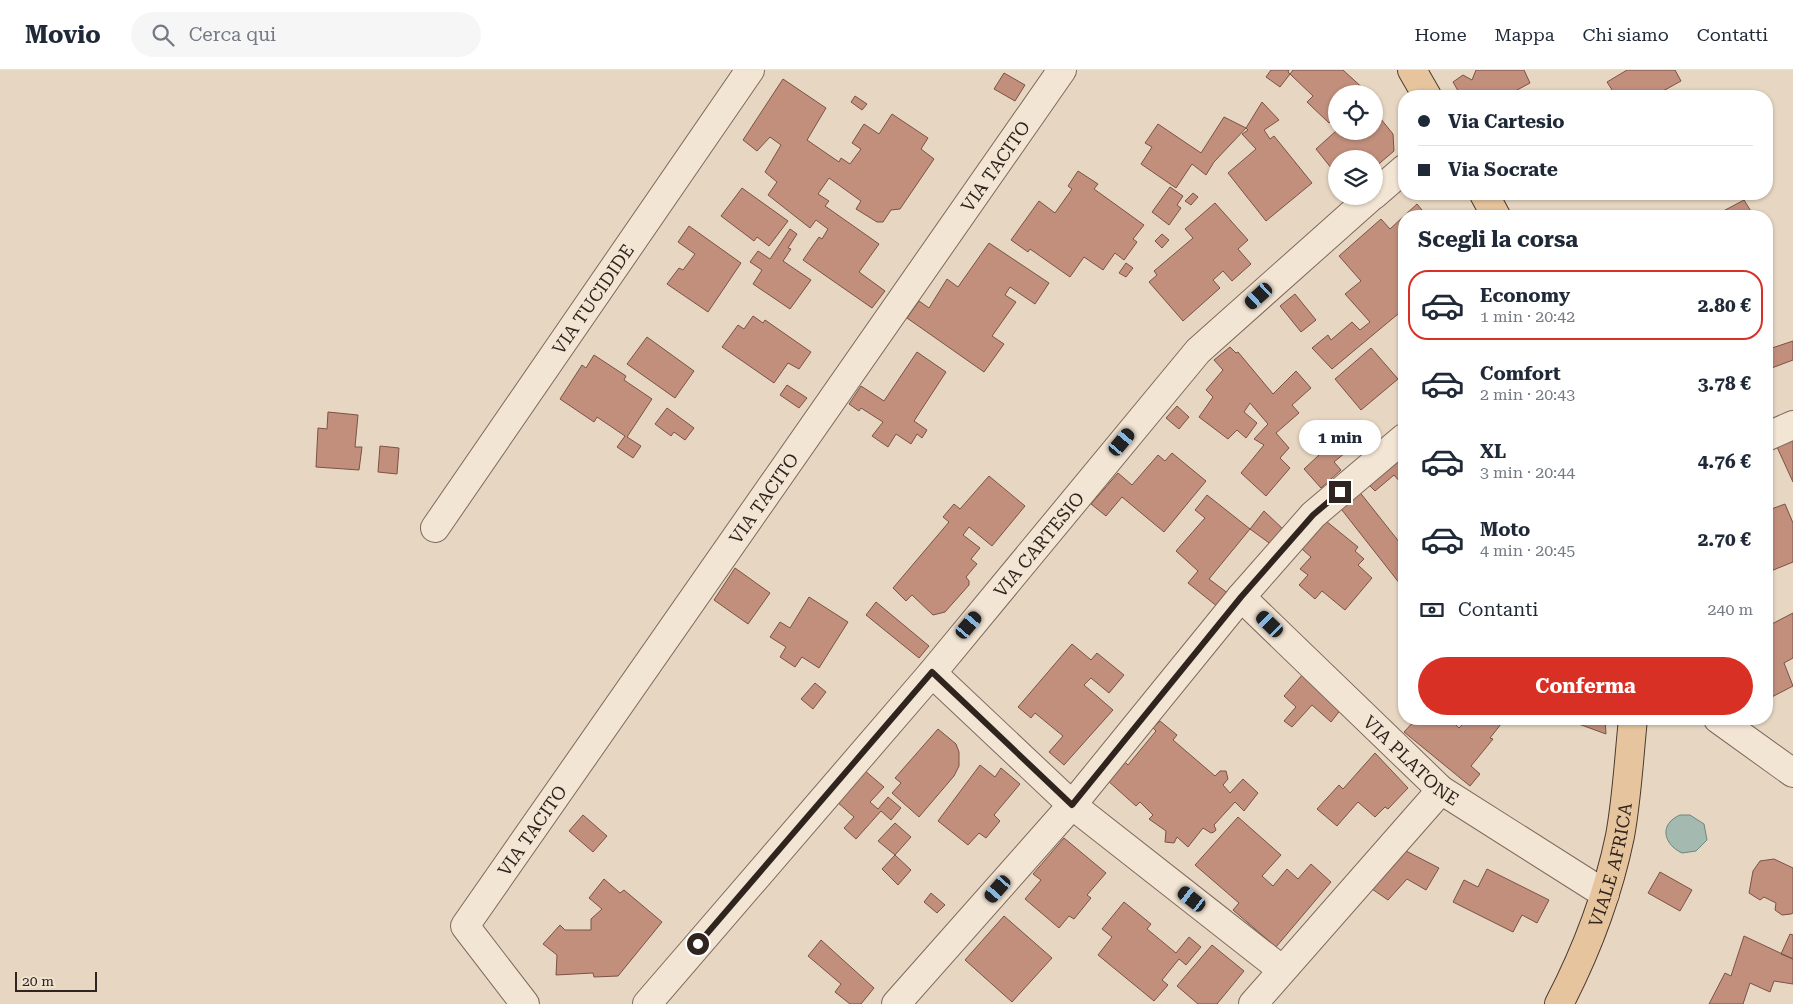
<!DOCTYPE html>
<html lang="it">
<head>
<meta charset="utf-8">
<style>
	body { margin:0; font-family:"Roboto Serif",serif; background:#f6f6f7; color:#1f2937; height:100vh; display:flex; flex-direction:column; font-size:19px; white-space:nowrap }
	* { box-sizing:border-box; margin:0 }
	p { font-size:16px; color:#747a83 }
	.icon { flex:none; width:28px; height:28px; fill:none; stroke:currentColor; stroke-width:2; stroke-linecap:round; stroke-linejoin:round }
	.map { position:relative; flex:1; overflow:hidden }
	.drawer { position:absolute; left:1398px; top:140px; width:375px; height:515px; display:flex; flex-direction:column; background:#fff; border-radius:20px; box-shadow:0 1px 4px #0004 }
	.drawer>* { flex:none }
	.top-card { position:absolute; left:1398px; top:20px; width:375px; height:110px; border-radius:20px; box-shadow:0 1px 4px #0004; display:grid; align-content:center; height:110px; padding:0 20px; background:#fff }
	.buttons { position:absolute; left:1328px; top:15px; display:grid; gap:10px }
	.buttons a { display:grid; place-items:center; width:55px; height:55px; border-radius:50%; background:#fff; box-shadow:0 1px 4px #0004; font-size:25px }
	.scale { position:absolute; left:15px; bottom:12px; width:82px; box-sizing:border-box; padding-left:5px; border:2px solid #30241e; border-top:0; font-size:14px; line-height:18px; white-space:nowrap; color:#30241e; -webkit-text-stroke:4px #f0e2d0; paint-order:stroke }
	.end { position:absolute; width:22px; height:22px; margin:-11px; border:6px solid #30241e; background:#fff; box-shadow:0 0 0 2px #fff }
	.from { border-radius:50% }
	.bubble { position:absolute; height:35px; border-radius:18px; background:#fff; box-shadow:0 1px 4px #0004; font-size:16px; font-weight:700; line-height:35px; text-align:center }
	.car { position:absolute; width:15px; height:30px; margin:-15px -8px; border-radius:6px; box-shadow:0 0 4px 1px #0007; background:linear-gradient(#222 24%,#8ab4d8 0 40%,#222 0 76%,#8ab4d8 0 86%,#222 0) }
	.top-card b { display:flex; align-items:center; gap:18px; height:48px; font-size:19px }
	.top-card b+b { border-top:1px solid #e0e1e3 }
	.top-card i { width:12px; height:12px; background:#1f2937 }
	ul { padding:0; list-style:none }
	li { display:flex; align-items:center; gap:15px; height:70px; margin:0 10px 8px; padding:0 10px; border:2px solid transparent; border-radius:20px }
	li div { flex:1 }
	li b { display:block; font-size:19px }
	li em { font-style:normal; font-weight:700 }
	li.on { border-color:#d93025 }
	li>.icon { width:45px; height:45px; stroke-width:1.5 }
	h2 { padding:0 20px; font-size:22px; line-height:60px }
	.pay { display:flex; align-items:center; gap:12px; height:55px; padding:0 20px; font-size:19px }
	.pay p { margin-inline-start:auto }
	.cta { display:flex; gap:10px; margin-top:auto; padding:10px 20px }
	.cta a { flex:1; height:58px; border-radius:30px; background:#d93025; color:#fff; font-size:20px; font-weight:700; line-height:58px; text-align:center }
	header { display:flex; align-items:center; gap:30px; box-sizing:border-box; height:70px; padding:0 25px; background:#fff; border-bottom:1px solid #e0e1e3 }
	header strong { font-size:24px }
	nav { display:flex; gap:28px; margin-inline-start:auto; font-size:18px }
	.search { width:350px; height:45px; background:#f6f6f7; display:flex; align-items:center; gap:12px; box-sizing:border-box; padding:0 18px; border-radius:28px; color:#747a83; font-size:19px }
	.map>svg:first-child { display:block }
	.water { fill:#a4bab0; stroke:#6c877c }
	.building { fill:#c18f7c; stroke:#7b5245 }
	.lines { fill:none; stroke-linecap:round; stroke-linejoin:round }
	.minor-casing { stroke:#7f695b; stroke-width:30 }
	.major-casing { stroke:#4d392f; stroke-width:30 }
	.minor { stroke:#f3e5d4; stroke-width:28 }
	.major { stroke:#e6c59e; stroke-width:28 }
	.route { stroke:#30241e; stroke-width:6 }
	.labels { text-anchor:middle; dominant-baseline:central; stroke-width:4; stroke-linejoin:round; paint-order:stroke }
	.street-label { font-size:18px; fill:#30241e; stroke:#f0e2d0 }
</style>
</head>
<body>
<header>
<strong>Movio</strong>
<div class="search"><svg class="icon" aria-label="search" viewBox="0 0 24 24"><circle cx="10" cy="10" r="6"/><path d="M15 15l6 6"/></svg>Cerca qui</div>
<nav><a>Home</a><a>Mappa</a><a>Chi siamo</a><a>Contatti</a></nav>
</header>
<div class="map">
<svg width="1793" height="934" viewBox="0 0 1793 934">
	<rect width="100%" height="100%" fill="#e7d7c2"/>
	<path class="water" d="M1680 745H1690L1704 754 1707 770 1696 781 1682 783C1663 774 1659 754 1680 745Z"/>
	<path class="building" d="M1271 0H1289L1288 2 1290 4 1280 17 1266 7Z
		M1293 0H1343L1366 21 1363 24H1336V47L1329 53 1307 32 1313 26 1290 4Z
		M1476 0H1524L1530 13 1506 26H1461L1453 12 1463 5 1472 10Z
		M1627 0H1675L1681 11 1654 26H1616L1607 12Z
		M1004 3 1025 15 1015 31 994 19Z
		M783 9 826 38 807 70 839 92 841 88 850 94 861 79 852 73 864 54 879 64 892 44 928 68 921 79 934 89 900 139 891 140 883 152H877L856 139 861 131 829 108 818 124 829 131 825 136 879 174 859 202 885 221 872 238 803 190 819 167 822 169 828 159 816 150 810 158 768 125 777 112 765 102 781 75 770 67 757 81 743 70Z
		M855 26 867 34 862 40 851 32Z
		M1262 32 1279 50 1264 60 1270 69 1274 66 1312 113 1266 151 1228 103 1256 79 1242 64 1248 60 1246 58Z
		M1374 42 1376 43 1393 64 1394 81 1374 98V89H1336V104L1316 79 1336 61H1374Z
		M1224 47 1246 58 1214 92 1206 105 1192 94 1176 118 1141 94 1152 77 1145 73 1158 54 1201 83Z
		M1078 101 1098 114 1094 119 1144 155 1133 169 1137 172 1124 190 1115 183 1103 200 1084 187 1070 207 1030 179 1028 182 1011 170 1039 131 1055 143 1072 119 1068 116Z
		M1170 117 1183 126 1177 135 1181 138 1169 155 1152 142Z
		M742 118 788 151 769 176 757 167 754 171 721 146Z
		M1193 123 1198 127 1191 135 1185 131Z
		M1744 130 1752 143 1745 146H1714Z
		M1215 133 1248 170 1238 179 1251 194 1232 211 1223 201 1213 210 1220 218 1183 251 1149 212 1157 205 1154 201 1193 168 1185 159Z
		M1417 134 1427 146H1404Z
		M1404 146V239L1332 299 1312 278 1328 265 1331 270 1352 252 1360 260 1370 252 1345 224 1361 211 1339 186 1381 149 1390 159Z
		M689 156 741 193 708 242 667 214 679 198 683 200 695 184 678 172Z
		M790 159 797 164 788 178 791 179 783 191 811 210 790 239 753 214 762 200 750 192 758 181 770 189Z
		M1162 164 1169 170 1162 178 1155 171Z
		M989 173 1049 213 1035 234 1010 217 1005 225 1016 232 992 266 1004 274 984 302 907 248 919 231 929 238 947 209 958 217Z
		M1126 193 1133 198 1126 207 1119 203Z
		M1295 224 1316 250 1301 262 1280 236Z
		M753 246 763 253 765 250 811 282 799 299 788 293 774 313 722 277 738 255 744 259Z
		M647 267 694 301 675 328 627 294Z
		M1793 271V290L1769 299 1766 280Z
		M1230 277 1236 283 1238 282 1273 324 1296 301 1311 318 1292 335 1299 343 1276 363 1289 378 1280 388 1290 398 1266 426 1241 403 1264 375 1254 369 1268 354 1250 333 1244 342 1257 353 1246 368 1237 360 1228 369 1199 347 1213 327 1206 320 1223 300 1214 290Z
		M1371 278 1398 309 1361 340 1335 309Z
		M917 282 946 302 914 351 927 360 922 368 917 364 911 374 896 364 888 377 872 366 883 352 861 338 859 341 849 334 861 316 884 331Z
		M594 285 626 306 624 310 652 329 627 367 641 376 633 388 617 377 625 366 597 347 594 352 560 329 582 295 586 298Z
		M787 315 807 328 799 338 780 325Z
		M1177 336 1189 347 1179 359 1166 348Z
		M667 338 694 358 685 370 674 362 671 366 655 354Z
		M328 342 358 345 355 377H362L359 400 316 397 318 358 327 359Z
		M1793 370V412L1777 377Z
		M1334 371 1345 383 1334 392 1341 400 1321 418 1304 399Z
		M380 376 399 378 397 404 378 402Z
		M1404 381V411L1401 413 1394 405 1375 421 1367 413Z
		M1172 383 1206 411 1164 462 1122 427 1106 446 1091 434 1118 403 1132 415 1158 385 1165 391Z
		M989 406 1025 436 992 476 969 457 963 465 980 478 971 489 977 494 966 507 969 511V515L945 542 933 545 912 525 906 531 893 518 949 452 943 447 954 434 960 439Z
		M1358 420 1404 478V519L1338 435Z
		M1207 425 1250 459 1209 509 1229 524 1218 537 1188 513 1198 501 1176 481 1205 448 1195 440Z
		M1785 434 1793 453V492L1766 503V441Z
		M1264 441 1284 460 1272 475 1250 459Z
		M1326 451 1358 477 1355 481 1364 489 1358 495 1372 508 1345 540 1322 521 1315 529 1299 515 1308 505 1300 499 1311 487 1302 479Z
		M735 498 770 523 748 554 714 530Z
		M809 527 848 552 819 598 802 587 795 597 780 587 786 577 770 567 780 552 790 558Z
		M876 532 929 576 919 588 866 545Z
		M1793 543V588L1784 593 1793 616 1766 630V572L1768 571 1766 557Z
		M1072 574 1091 590 1097 583 1124 605 1109 623 1091 608 1084 615 1113 640 1064 695 1049 682 1063 666 1035 643 1031 648 1018 637Z
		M1303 604 1342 638 1331 652 1312 635 1292 657 1284 651 1296 637 1284 626Z
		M815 613 826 622 813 639 801 629Z
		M1416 649H1450L1459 658 1468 649H1505L1490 668 1493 669 1471 696 1480 704 1470 716 1404 662Z
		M1565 649H1605L1606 664Z
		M1160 651 1177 665 1173 670 1215 706 1220 701H1226L1228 709 1223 715 1230 723 1243 709 1258 723 1244 741 1235 732 1214 755 1216 760 1214 762 1211 763 1203 758 1188 777 1177 767 1174 773 1165 772 1166 761 1149 749 1153 745 1140 732 1136 736 1107 710 1123 690 1128 695 1156 661 1153 658Z
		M938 659 956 674 959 682V696L954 706 919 747 892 723 901 713 895 708Z
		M1375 683 1408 718 1388 739 1385 737 1375 747 1358 732 1337 756 1317 739 1339 715 1343 719Z
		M980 695 995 707 1001 698 1020 714 994 745 1000 751 986 768 979 763 968 775 938 751Z
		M864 700 884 717 870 732 878 739 888 727 901 738 891 750 881 741 856 769 844 758 854 747 836 731Z
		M583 745 607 766 593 782 569 761Z
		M1238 747 1281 785 1262 806 1273 816 1287 799 1298 809 1311 794 1331 812 1276 877 1233 840 1239 833 1195 795Z
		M895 753 911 767 895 785 878 771Z
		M1064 768 1106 803 1087 825 1091 828 1074 849 1069 846 1059 858 1025 829 1041 810 1033 804Z
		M1406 781 1439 798 1426 820 1407 809 1388 830 1372 819Z
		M895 785 911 800 898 815 882 799Z
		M1774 789 1793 798V843L1791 844 1782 845 1775 840 1776 833 1764 827 1760 830 1749 823 1753 801 1760 791Z
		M1487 799 1549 830 1537 853 1522 845 1513 862 1453 832 1464 810 1478 817Z
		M1660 802 1692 820 1680 841 1648 823Z
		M604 809 620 823 624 820 662 852 618 906 594 907 593 903 556 905 557 885 543 874 560 855 565 860H591V849L602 839 589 828Z
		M931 823 945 835 937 843 924 832Z
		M1124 832 1151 854 1147 859 1176 883 1189 867 1201 877 1186 895 1179 889 1162 910 1168 915 1154 931 1098 885 1112 867 1102 859Z
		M1004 846 1052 888 1012 932 965 890Z
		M1790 864 1793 865V889L1781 884Z
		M1744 866 1793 889V914L1774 911 1770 922 1750 913 1743 934H1709L1725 903 1731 906Z
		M821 870 874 918 861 934H850L835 922 841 914 808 886Z
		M1212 875 1244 901 1217 934H1198L1177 916Z"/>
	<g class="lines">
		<g class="minor-casing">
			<g id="minor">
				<path d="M1374 125 1404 99"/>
				<path d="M1766 367 1793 355"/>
				<path id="s1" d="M435 458 750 0"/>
				<path id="s2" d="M1241 527 1441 720 1605 824"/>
				<path d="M932 603 1072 735 1281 899"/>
				<path d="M1718 649 1793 703"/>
				<path id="s3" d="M525 934 465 856 1062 0"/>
				<path id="s4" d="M647 934 932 603 1198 281 1372 126"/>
				<path d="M896 934 1072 735 1241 527 1313 445 1404 368"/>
				<path d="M1253 934 1441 720"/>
			</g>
		</g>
		<g class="major-casing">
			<g id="major">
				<path d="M1412 0 1427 26"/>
				<path d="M1484 124 1496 146"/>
				<path id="s5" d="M1559 934C1586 882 1608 824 1620 766 1627 728 1629 687 1633 649"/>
			</g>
		</g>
		<use href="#minor" class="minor"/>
		<use href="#major" class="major"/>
	</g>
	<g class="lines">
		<path class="route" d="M698 874 932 602 1072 735 1241 527 1313 445 1340 422"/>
	</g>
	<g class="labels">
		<g class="street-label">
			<text stroke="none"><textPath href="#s3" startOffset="1025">VIA TACITO</textPath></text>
			<text stroke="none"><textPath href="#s1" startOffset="278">VIA TUCIDIDE</textPath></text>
			<text stroke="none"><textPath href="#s3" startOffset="620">VIA TACITO</textPath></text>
			<text stroke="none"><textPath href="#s4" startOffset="604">VIA CARTESIO</textPath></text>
			<text stroke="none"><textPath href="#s2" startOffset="236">VIA PLATONE</textPath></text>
			<text stroke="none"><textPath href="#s3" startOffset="215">VIA TACITO</textPath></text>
			<text stroke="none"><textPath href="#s5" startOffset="149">VIALE AFRICA</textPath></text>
		</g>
	</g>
</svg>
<div class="buttons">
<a><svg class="icon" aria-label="locate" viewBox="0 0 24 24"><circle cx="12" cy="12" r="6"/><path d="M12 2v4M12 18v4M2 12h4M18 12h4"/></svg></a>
<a><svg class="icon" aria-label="layers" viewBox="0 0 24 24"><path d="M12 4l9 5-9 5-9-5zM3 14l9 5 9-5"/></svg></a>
</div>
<div class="scale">20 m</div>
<i class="end from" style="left:698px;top:874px"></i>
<i class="end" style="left:1340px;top:422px"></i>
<div class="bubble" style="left:1299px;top:350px;width:82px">1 min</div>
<i class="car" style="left:1259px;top:226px;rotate:228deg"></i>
<i class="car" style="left:1122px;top:372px;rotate:40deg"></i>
<i class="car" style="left:1270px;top:554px;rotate:314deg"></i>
<i class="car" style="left:969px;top:555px;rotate:40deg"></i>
<i class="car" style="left:998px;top:819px;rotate:221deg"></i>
<i class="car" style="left:1192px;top:829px;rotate:308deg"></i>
<div class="top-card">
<b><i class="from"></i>Via Cartesio</b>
<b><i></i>Via Socrate</b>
</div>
<section class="drawer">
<h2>Scegli la corsa</h2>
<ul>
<li class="on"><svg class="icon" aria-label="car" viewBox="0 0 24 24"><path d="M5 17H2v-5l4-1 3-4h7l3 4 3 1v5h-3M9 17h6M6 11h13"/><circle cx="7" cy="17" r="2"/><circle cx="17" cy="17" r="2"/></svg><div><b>Economy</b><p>1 min · 20:42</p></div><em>2.80 €</em></li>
<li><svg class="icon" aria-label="car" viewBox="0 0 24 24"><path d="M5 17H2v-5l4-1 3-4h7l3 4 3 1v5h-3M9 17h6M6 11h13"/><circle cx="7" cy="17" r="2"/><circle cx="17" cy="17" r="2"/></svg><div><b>Comfort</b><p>2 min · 20:43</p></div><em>3.78 €</em></li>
<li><svg class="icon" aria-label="car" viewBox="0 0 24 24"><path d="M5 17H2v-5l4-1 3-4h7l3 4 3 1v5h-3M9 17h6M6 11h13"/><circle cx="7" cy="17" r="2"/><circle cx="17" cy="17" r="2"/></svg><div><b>XL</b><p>3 min · 20:44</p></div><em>4.76 €</em></li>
<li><svg class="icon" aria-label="car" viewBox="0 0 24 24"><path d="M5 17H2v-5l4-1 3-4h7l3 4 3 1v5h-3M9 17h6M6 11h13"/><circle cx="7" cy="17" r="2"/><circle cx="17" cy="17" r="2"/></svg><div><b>Moto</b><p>4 min · 20:45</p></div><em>2.70 €</em></li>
</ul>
<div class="pay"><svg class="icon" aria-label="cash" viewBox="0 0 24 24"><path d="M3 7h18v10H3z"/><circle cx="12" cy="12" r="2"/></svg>Contanti<p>240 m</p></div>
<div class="cta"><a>Conferma</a></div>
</section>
</div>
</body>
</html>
